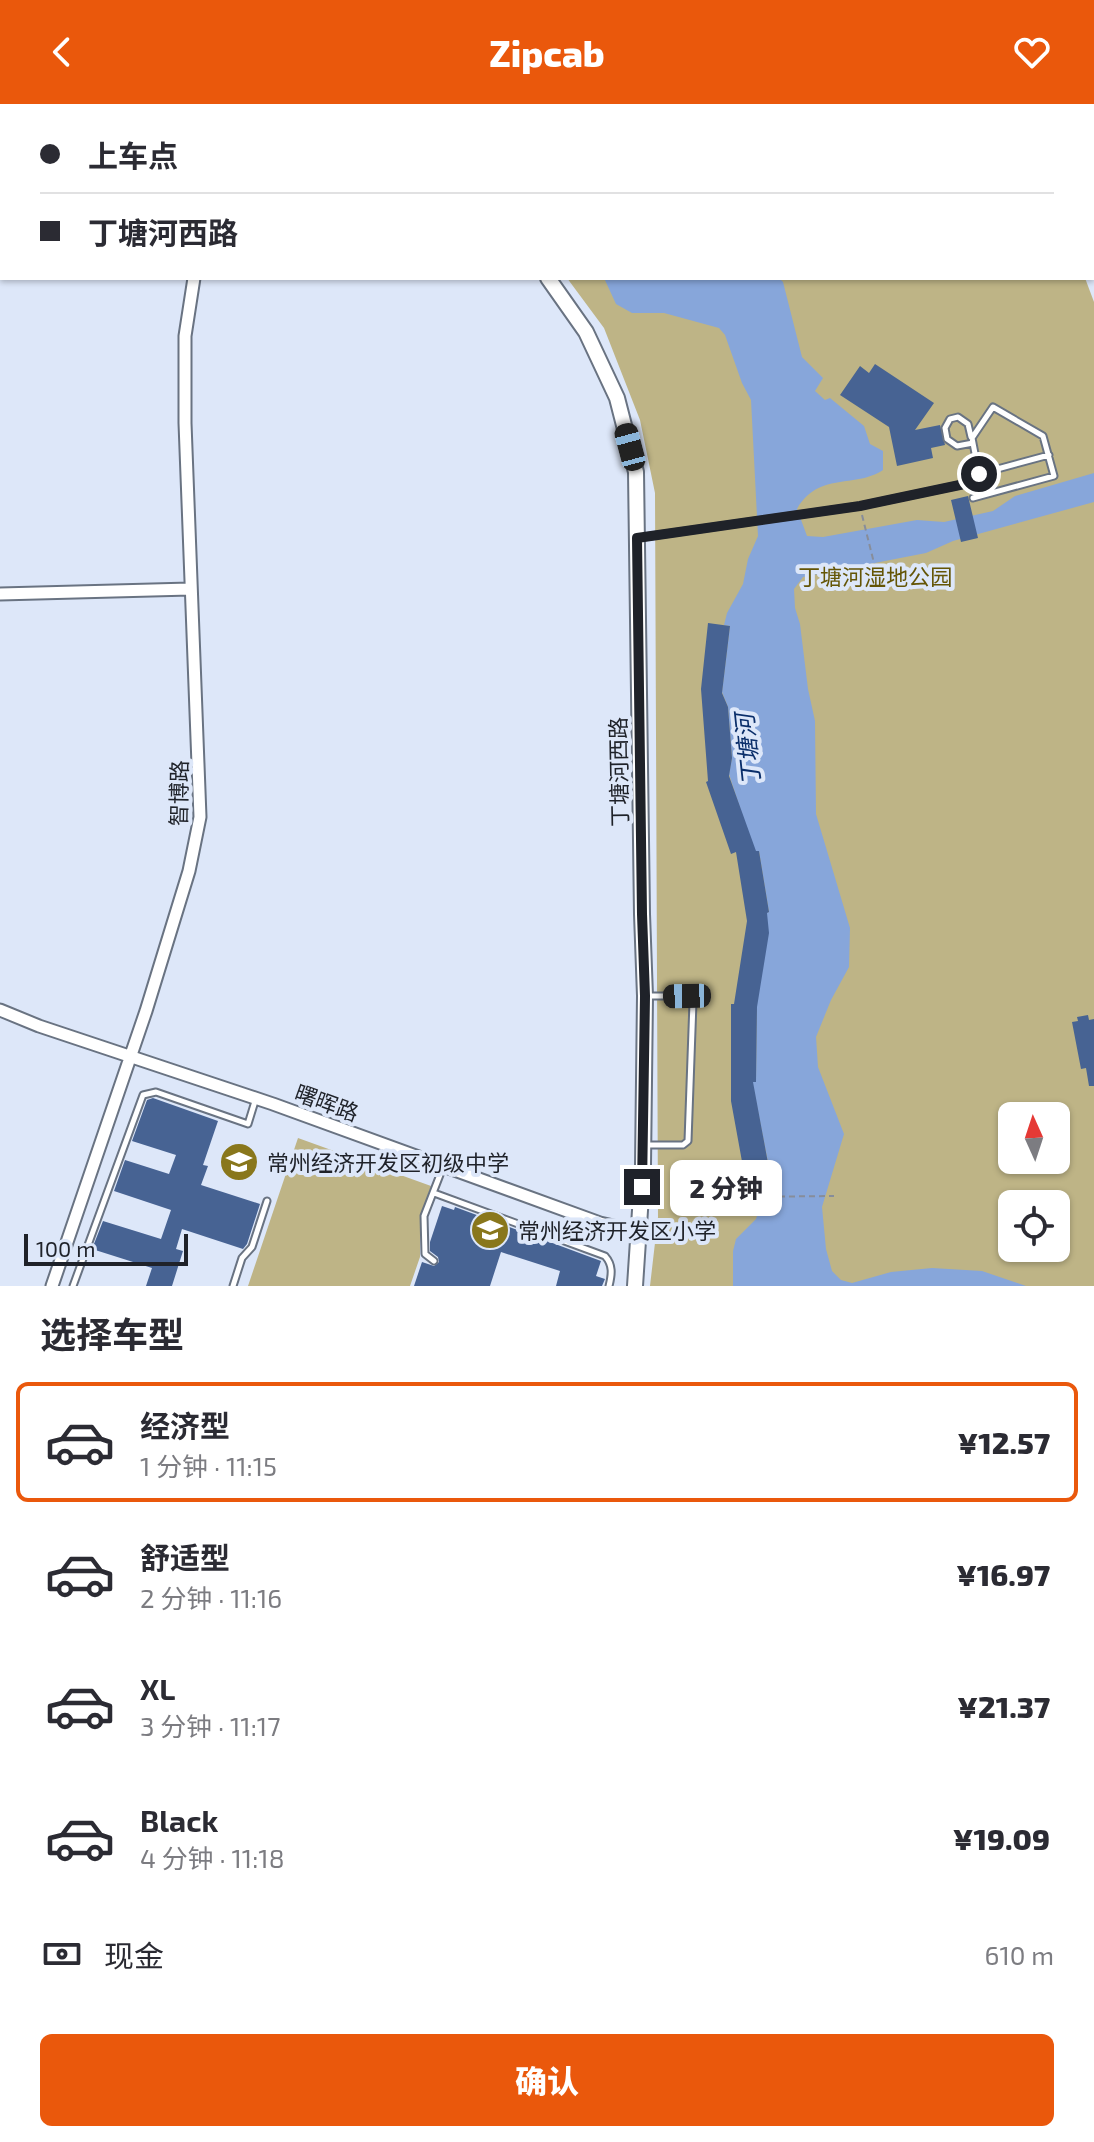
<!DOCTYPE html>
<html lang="zh">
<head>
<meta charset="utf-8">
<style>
	body { margin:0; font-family:"Exo 2","Noto Sans SC",sans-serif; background:#f7f7f7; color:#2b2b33; height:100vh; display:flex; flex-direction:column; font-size:30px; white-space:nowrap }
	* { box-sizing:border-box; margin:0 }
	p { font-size:26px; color:#7c7c81 }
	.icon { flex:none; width:44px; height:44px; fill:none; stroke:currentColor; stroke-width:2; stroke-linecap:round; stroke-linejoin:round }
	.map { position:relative; height:1182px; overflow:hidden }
	.details { display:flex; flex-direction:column; background:#fff; flex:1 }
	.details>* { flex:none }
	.hud { position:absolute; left:0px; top:0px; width:1094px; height:176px; box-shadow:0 2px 6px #0004; display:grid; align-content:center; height:176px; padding:0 40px; background:#fff }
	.needle { width:52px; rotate:357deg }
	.tools { position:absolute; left:998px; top:998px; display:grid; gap:16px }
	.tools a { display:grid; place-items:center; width:72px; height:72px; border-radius:12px; background:#fff; box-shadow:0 2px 6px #0004; font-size:40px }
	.scale { position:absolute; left:24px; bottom:20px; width:164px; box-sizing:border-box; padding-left:8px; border:4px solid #1f2229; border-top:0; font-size:22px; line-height:28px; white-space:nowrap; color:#1f2229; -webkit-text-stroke:6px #dde7f9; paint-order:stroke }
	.end { position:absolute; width:36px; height:36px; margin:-18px; border:10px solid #1f2229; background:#fff; box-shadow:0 0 0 4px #fff }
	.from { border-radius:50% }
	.bubble { position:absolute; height:56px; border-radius:12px; background:#fff; box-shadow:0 2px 6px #0004; font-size:26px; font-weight:800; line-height:56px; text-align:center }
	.car { position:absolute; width:24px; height:48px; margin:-24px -12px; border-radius:10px; box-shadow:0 0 6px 2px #0007; background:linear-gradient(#222 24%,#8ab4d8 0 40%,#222 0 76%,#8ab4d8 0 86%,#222 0) }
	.hud b { display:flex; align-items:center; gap:28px; height:76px; font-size:30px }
	.hud b+b { border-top:2px solid #e1e1e2 }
	.hud i { width:20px; height:20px; background:#2b2b33 }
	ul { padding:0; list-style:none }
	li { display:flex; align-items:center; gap:24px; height:120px; margin:0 16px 12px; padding:0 24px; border:4px solid transparent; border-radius:12px }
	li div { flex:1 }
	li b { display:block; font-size:30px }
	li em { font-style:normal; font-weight:800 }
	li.selected { border-color:#ea580c }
	li>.icon { width:72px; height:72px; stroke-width:1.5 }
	h2 { padding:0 40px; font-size:36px; line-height:96px }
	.pay { display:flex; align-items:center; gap:20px; height:88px; padding:0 40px; font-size:30px }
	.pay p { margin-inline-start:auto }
	.button { display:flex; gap:16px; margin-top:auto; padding:16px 40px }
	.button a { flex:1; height:92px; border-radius:12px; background:#ea580c; color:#fff; font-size:32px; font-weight:800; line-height:92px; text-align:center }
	header { display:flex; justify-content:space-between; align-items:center; height:104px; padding:0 40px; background:#ea580c; color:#fff; font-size:36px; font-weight:800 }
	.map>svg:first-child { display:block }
	.green { fill:#beb486; fill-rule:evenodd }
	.water { fill:#87a6da }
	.building { fill:#476393 }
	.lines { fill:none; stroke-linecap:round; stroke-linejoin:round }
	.service-casing { stroke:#697382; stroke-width:9 }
	.minor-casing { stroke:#697382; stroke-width:15 }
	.tertiary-casing { stroke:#697382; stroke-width:18 }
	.primary-casing { stroke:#a2944f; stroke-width:22 }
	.path { stroke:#878d9a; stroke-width:2; stroke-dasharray:6 4; stroke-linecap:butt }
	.service { stroke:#fff; stroke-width:5 }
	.minor { stroke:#fff; stroke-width:11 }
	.tertiary { stroke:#fff; stroke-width:14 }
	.primary { stroke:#f1e3a2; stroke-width:18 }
	.route { stroke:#1f2229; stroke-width:10 }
	.labels { text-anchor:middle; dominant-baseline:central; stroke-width:8; stroke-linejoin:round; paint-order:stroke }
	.park-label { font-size:22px; fill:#645506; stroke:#dde7f9 }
	.street-label { font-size:22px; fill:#1f2229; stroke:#dde7f9 }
	.poi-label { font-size:22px; fill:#1f2229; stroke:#dde7f9; text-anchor:start }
	.water-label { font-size:24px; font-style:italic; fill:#0a2e6a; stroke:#dde7f9 }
</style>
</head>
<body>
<header><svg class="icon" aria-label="back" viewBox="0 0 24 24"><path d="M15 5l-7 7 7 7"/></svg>Zipcab<svg class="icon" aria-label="heart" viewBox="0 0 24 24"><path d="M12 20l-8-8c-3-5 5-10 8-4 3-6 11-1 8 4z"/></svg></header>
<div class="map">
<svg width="1094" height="1182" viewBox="0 0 1094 1182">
	<rect width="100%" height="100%" fill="#dde7f9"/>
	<path class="green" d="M0 0H674L678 2H2V14Z
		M567 174H1085L1094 198V1182H650L658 1113 655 389 640 316 604 224ZM1012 1012H1056V1056H1012ZM1012 1100H1056V1144H1012Z
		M298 1034 431 1082 420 1115V1153L410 1182H248Z"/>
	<path class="water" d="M604 174H779L783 178 802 253 823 274 815 287 825 296 830 294 864 322 870 340 883 347V366C854 385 819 367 797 405L807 432 823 433 917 416 944 418 993 407 1015 392 1094 369V398L953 437 926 449 803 473 794 485 795 504 800 520 808 585 815 617 816 710 850 824 849 863 831 896 816 933 818 963 844 1030 822 1103 826 1145 832 1167 841 1176 852 1179 891 1168 932 1164 982 1167 1026 1182H733V1147L736 1135 756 1115 762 1097 754 1061 768 1058 754 987 748 978 756 977 758 810 769 808 759 747H754L729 670 732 654 728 603 722 588 730 522 724 521 727 509 743 480 748 455 758 432 751 296 742 279 725 231 719 224 664 209H632L616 200Z"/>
	<path class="building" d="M875 260 934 299 915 326 940 321 945 341 931 344 933 354 897 362 889 323 840 291 860 262 869 269Z
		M968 392 978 434 961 438 951 396Z
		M708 519 730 522 722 589 728 603 732 654 729 672 756 747H759L769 808 767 809 769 829 757 903 756 978H753L768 1059 743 1063 731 997V900H734L747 817 736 748 731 750 706 678 708 677 701 585Z
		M1088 911 1089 916 1094 915V982H1089L1086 964 1081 965 1072 918 1078 917 1077 913Z
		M153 994 218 1017 203 1061 208 1062 201 1081 260 1100 247 1140 243 1145 182 1125 176 1145 183 1147 172 1182H146L152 1164 92 1145 103 1117 161 1135 171 1106 114 1087 125 1056 169 1070 176 1051 132 1037 147 996Z
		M442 1102 454 1106 455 1103 601 1157 596 1172 605 1175 602 1182H556L560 1167 501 1148 490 1182H414L422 1158 434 1162 439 1158 438 1153 430 1147V1138Z"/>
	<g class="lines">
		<g class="service-casing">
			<path id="service" d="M971 333 968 320 958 313 950 315 945 324 947 335 957 342 973 339
				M973 394 1054 372 1043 332 993 303 972 334 979 370
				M637 434 860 402 974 378 979 370 1049 351
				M645 1041H683L688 1037 693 898 687 892H646
				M434 1089 605 1152C613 1161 612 1170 609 1182
				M434 1157 425 1150 424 1112 443 1063
				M73 1182 143 991 156 988 248 1020 256 994
				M233 1182 242 1154 252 1143 267 1097"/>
		</g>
		<g class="minor-casing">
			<path id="minor" d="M0 490 190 485
				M0 906 39 922 273 1000 600 1119 640 1128
				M52 1182 146 907 189 767 200 713 185 319V232L194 174"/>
		</g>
		<g class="tertiary-casing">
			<path id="tertiary" d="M0 33H2
				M548 174 586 228 617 294 636 368 642 810 645 892 643 1061 635 1182"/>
		</g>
		<g class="primary-casing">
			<path id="primary" d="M716 0 720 2
				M779 0 783 2
				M1079 0V2
				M1092 49 1094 57
				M1092 100H1094
				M1092 129H1094"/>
		</g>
		<path class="path" d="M682 0 685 2
			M825 0 830 2
			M1092 83 1094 84
			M862 411 877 471
			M739 1093 834 1092"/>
		<use href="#service" class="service"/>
		<use href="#minor" class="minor"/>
		<use href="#tertiary" class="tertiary"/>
		<use href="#primary" class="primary"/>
	</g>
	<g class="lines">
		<path class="route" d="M642 1083 645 892 642 810 637 434 860 402 974 378 979 370"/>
	</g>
	<defs>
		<g id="school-disc" transform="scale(2)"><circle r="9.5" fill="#89771c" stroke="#dde7f9"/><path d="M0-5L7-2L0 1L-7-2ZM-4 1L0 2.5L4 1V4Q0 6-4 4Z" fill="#fff"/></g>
	</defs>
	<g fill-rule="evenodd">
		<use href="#school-disc" x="239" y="1058"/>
		<use href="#school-disc" x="490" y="1126"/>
	</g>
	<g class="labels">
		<g class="park-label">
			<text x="875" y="472">丁塘河湿地公园</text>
		</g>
		<g class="street-label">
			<text transform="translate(618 668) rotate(-91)">丁塘河西路</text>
			<text transform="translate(178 689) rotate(-89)">智博路</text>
			<text transform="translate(327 998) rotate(20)">曙晖路</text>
		</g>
		<g class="poi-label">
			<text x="267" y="1058">常州经济开发区初级中学</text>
			<text x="518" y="1126">常州经济开发区小学</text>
		</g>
		<g class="water-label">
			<text transform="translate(747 646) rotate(-96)">丁塘河</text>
		</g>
	</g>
</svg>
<div class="tools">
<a><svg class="needle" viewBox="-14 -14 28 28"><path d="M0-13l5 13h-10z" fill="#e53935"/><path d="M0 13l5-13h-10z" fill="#7c7c81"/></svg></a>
<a><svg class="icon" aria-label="locate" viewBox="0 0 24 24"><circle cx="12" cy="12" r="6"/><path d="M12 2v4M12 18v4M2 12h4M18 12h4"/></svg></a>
</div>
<div class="scale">100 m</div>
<i class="end from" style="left:979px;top:370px"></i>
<i class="end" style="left:642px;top:1083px"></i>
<div class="bubble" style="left:670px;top:1056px;width:112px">2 分钟</div>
<i class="car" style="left:630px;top:343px;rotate:345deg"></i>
<i class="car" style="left:687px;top:892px;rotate:269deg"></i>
<div class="hud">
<b><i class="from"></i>上车点</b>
<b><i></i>丁塘河西路</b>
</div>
</div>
<section class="details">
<h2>选择车型</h2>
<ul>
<li class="selected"><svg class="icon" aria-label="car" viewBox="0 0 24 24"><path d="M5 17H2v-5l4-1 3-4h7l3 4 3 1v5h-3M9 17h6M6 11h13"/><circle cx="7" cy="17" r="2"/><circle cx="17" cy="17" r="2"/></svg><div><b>经济型</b><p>1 分钟 · 11:15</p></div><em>¥12.57</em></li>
<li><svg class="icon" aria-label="car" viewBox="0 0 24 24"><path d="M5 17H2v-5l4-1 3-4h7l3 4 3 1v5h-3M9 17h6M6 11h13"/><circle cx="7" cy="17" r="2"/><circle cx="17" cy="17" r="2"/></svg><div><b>舒适型</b><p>2 分钟 · 11:16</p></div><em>¥16.97</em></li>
<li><svg class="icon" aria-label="car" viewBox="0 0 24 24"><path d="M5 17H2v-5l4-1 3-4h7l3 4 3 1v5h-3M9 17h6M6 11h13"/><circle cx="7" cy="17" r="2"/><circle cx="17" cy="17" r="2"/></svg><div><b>XL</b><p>3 分钟 · 11:17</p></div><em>¥21.37</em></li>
<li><svg class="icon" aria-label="car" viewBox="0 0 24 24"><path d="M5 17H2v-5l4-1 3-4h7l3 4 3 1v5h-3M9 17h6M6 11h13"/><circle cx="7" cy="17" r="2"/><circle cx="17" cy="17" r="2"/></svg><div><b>Black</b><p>4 分钟 · 11:18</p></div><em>¥19.09</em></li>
</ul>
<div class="pay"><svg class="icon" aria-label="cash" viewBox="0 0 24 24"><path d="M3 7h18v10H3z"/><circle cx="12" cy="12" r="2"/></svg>现金<p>610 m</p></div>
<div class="button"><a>确认</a></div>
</section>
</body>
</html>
